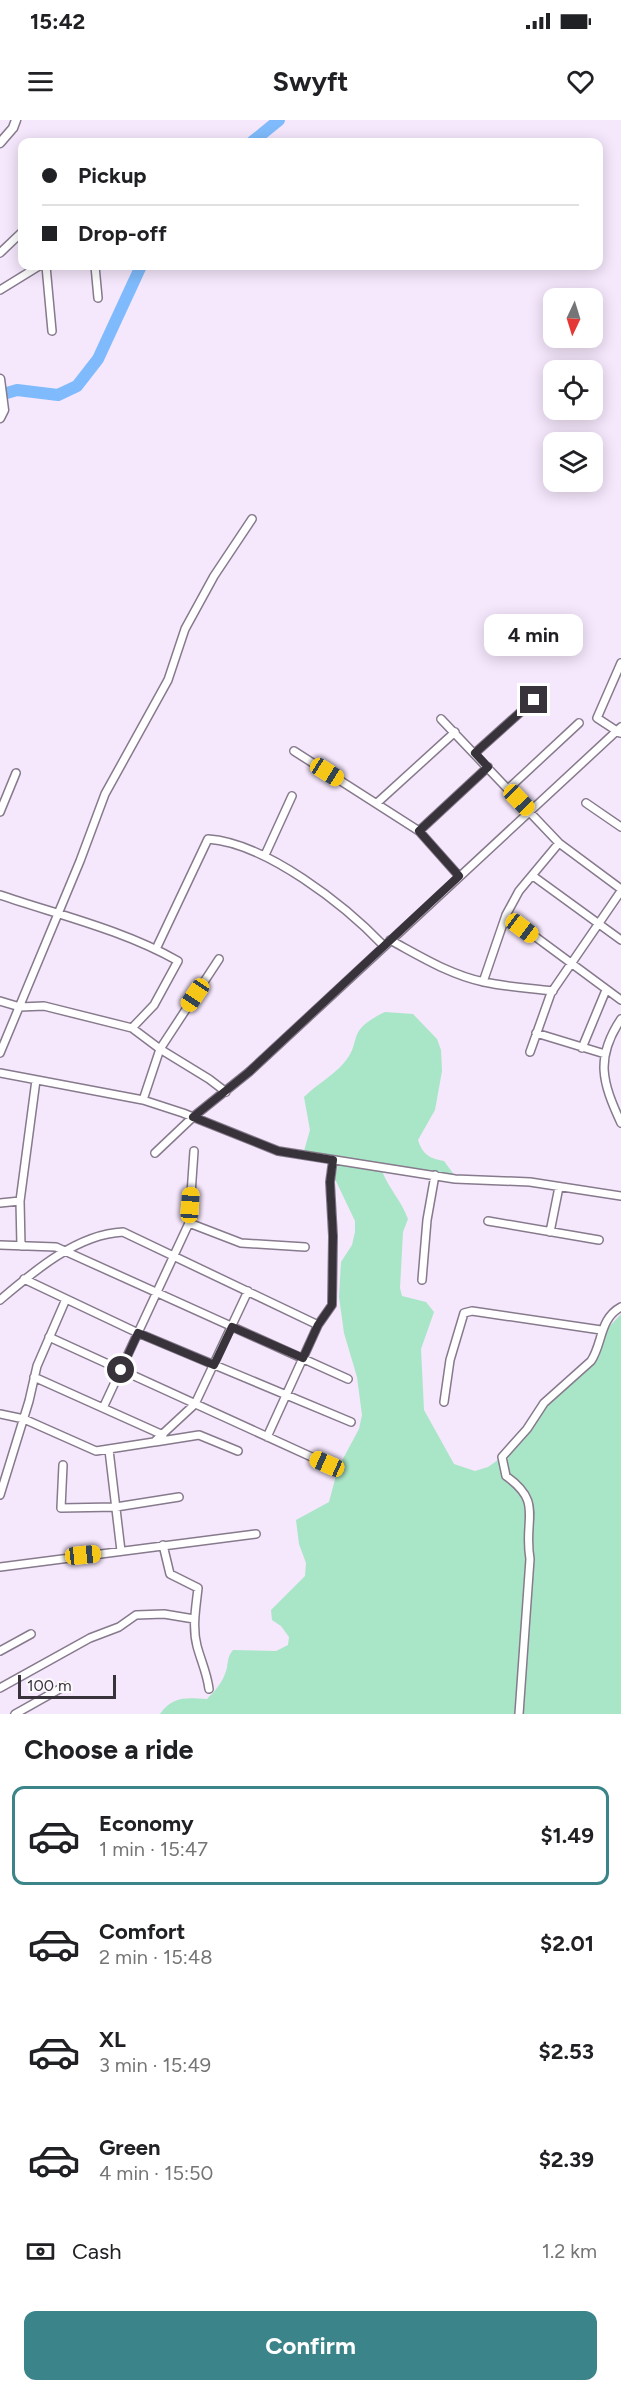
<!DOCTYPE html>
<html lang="en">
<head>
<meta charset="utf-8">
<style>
	body { margin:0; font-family:Figtree,sans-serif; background:#f2f2f2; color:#202124; height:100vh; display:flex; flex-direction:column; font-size:22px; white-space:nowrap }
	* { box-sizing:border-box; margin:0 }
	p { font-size:20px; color:#757577 }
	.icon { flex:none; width:33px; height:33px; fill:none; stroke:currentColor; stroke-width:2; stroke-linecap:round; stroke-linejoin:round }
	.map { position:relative; height:1594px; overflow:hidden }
	.details { display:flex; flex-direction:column; background:#fff; flex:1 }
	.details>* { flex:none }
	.top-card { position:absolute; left:18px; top:18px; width:585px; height:132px; border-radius:12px; box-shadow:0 3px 15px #0003; display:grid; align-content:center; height:132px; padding:0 24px; background:#fff }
	.needle { width:39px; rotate:184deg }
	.fabs { position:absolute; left:543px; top:168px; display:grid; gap:12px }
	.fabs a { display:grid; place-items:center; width:60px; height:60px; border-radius:12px; background:#fff; box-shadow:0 3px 15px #0003; font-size:30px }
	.scale { position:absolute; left:18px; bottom:15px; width:98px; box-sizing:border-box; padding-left:6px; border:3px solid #38333b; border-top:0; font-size:16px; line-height:21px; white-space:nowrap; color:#38333b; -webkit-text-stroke:4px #fcf9fd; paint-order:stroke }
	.end { position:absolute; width:27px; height:27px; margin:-14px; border:8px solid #38333b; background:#fff; box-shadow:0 0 0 3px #fff }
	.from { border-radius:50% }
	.bubble { position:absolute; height:42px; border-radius:12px; background:#fff; box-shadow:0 3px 15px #0003; font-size:20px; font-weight:700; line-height:42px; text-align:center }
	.car { position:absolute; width:18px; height:36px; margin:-18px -9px; border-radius:8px; box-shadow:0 0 4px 2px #0007; background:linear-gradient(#f5c518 24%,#345 0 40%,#f5c518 0 76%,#345 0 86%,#f5c518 0) }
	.top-card b { display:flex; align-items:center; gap:21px; height:57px; font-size:22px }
	.top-card b+b { border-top:2px solid #e0e0e0 }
	.top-card i { width:15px; height:15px; background:#202124 }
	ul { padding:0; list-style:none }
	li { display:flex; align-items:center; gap:18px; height:99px; margin:0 12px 9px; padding:0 12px; border:3px solid transparent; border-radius:12px }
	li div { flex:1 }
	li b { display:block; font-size:22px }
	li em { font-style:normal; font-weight:700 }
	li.current { border-color:#3b8489 }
	li>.icon { width:54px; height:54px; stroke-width:1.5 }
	h2 { padding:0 24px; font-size:27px; line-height:72px }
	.pay { display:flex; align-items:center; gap:15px; height:66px; padding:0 24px; font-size:22px }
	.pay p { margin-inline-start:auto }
	.primary-button { display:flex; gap:12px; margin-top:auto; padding:12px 24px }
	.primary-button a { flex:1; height:69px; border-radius:12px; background:#3b8489; color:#fff; font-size:24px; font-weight:700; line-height:69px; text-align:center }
	.status { display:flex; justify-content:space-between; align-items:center; height:42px; padding:0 30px; background:#fff; direction:ltr }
	.status svg { height:16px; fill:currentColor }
	header { display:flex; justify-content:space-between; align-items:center; height:78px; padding:0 24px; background:#fff; font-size:27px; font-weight:700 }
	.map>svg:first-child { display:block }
	.green { fill:#a9e5c7 }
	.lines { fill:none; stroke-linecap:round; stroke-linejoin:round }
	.river { stroke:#7fbbfc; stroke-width:12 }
	.minor-casing { stroke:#867a8c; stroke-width:10 }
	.tertiary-casing { stroke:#867a8c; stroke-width:11 }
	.minor { stroke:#fff; stroke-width:7 }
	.tertiary { stroke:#fff; stroke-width:8 }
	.route { stroke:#38333b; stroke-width:8 }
</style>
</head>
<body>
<div class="status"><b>15:42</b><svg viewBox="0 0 49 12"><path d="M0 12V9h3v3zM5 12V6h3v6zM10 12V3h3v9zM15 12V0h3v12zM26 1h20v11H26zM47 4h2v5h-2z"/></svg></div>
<header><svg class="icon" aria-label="menu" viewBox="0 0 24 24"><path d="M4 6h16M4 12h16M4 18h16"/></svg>Swyft<svg class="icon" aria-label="heart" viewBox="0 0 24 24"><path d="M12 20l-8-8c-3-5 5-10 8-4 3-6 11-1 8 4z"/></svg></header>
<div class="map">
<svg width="621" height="1594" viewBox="0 0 621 1594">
	<rect width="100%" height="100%" fill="#f5e7fc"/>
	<path class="green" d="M385 892 413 894 437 919 441 930 442 951 435 990 418 1020C422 1034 430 1039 444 1041L455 1056 304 1031 310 1010 304 977C316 965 331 957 343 944 364 921 343 912 385 892Z
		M338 1045 382 1051C389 1069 401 1080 408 1099L403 1112 400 1168 402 1176 426 1182 434 1192 421 1229 424 1290 454 1344 475 1351 488 1347 519 1325 530 1312 545 1286 592 1244 599 1235 608 1208 621 1194V1594H160C173 1575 188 1578 207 1579 214 1572 222 1563 225 1554 229 1545 226 1538 233 1530L276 1531 288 1525 289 1517 281 1506 272 1500 271 1490 305 1456 306 1443 299 1424 296 1400 329 1382 338 1348 359 1309 362 1295 357 1257 344 1213 339 1177 341 1142 352 1125 355 1112V1101L335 1059Z"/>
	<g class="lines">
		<path class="river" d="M252 22 279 0
			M0 275 17 270 58 275 77 266 98 239 141 146"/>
		<g class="minor-casing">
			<path id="minor" d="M0 133 22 112
				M46 146 52 211
				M95 146 98 178
				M0 170 39 146
				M441 599 559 723 621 769
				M620 613 597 598 621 543
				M294 631 419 711 459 756
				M475 633 534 580
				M508 669 579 603
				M377 683 455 612
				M586 683 621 707
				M0 692 16 653
				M419 711 488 647
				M265 735 292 676
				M533 756 621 820
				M0 775C59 795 123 810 178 841L154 885 132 908
				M506 795 621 880
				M390 820C420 836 450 855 484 862 506 867 530 868 553 871
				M156 829 208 719C266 723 345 785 384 826
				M483 862 506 795 519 771 559 723
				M0 881 20 887 44 886 132 908 160 929 209 959 226 972
				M621 899C595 938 602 962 621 1003
				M536 913 605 934
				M582 928 606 870
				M530 932 551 873 621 771
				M0 933 80 741 105 674 168 560 185 509 214 456 252 399
				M0 953 143 980 183 993 278 1031 455 1059 530 1062 621 1076
				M143 980 160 929 219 839
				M155 1033 193 997 249 952 621 607
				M0 1083 20 1081
				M488 1101 599 1120
				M189 1103 241 1123 305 1127
				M550 1112 559 1067
				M0 1125 56 1127 348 1259
				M21 1126 20 1081 36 960
				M24 1159 138 1213 351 1302
				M422 1160 427 1100 435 1055
				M0 1180C33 1152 77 1114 123 1112L318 1205
				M49 1217 327 1344
				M34 1257 163 1315
				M444 1282 450 1240 464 1193 472 1191 601 1210
				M103 1288 189 1103 194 1031
				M0 1294 24 1299 96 1331 154 1322 195 1284 248 1171
				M267 1317 318 1205 332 1185 333 1116 330 1062 333 1040
				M155 1322 199 1315 238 1331
				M109 1330 121 1431
				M63 1345 61 1388 116 1387 179 1377
				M0 1375 29 1281 37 1246 66 1179
				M163 1425 170 1454 198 1468C196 1487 192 1507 197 1526 201 1541 207 1553 209 1569
				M0 1447 256 1414
				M0 1531 31 1514
				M0 1568 90 1518 119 1507 136 1495 164 1494 194 1499
				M15 1594 65 1566
				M519 1594 530 1439C523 1398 544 1383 506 1356L502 1337 527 1309 544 1283 591 1241C603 1223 599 1199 621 1187"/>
		</g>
		<g class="tertiary-casing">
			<path id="tertiary" d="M0 23 13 8 16 0
				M0 259 4 290 0 298"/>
		</g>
		<use href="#minor" class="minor"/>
		<use href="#tertiary" class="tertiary"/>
	</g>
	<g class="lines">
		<path class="route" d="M121 1250 138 1213 214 1245 232 1207 303 1238 318 1205 332 1185 333 1116 330 1062 333 1040 278 1031 193 997 249 952 459 756 419 711 488 647 475 633 534 580"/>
	</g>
</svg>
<div class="fabs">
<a><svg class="needle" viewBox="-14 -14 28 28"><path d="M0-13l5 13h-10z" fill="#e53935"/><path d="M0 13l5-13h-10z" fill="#757577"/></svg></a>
<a><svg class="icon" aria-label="locate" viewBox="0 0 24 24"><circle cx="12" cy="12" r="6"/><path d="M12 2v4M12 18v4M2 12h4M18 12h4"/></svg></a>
<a><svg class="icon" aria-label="layers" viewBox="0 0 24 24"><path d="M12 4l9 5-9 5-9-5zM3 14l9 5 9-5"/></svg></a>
</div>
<div class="scale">100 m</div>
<i class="end from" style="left:121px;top:1250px"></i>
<i class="end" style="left:534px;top:580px"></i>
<div class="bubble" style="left:484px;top:494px;width:99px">4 min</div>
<i class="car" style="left:327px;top:652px;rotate:122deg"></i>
<i class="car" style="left:519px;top:680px;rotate:136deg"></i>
<i class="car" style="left:522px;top:808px;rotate:127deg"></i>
<i class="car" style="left:195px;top:875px;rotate:214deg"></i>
<i class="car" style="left:190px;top:1085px;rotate:4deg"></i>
<i class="car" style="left:327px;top:1344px;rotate:294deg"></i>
<i class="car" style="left:83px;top:1435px;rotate:84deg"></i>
<div class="top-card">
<b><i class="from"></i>Pickup</b>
<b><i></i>Drop-off</b>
</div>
</div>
<section class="details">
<h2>Choose a ride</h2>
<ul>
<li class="current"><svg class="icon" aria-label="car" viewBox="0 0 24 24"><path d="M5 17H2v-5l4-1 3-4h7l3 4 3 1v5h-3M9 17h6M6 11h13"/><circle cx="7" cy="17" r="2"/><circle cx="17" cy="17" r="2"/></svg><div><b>Economy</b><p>1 min · 15:47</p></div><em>$1.49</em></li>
<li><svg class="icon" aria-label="car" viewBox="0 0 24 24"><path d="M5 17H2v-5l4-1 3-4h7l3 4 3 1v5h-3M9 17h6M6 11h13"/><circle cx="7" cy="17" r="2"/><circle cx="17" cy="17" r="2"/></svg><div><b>Comfort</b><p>2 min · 15:48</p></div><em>$2.01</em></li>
<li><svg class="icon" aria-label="car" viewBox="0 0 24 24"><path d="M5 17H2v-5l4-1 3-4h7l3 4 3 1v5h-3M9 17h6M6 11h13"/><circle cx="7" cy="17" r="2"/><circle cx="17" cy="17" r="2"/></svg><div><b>XL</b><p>3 min · 15:49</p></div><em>$2.53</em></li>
<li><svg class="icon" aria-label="car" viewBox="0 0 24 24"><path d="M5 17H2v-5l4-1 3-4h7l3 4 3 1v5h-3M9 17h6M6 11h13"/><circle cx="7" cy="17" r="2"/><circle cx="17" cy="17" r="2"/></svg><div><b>Green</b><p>4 min · 15:50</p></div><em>$2.39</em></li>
</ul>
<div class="pay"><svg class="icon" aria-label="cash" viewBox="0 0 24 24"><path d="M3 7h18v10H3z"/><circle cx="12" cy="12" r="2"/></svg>Cash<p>1.2 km</p></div>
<div class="primary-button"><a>Confirm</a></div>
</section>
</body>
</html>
